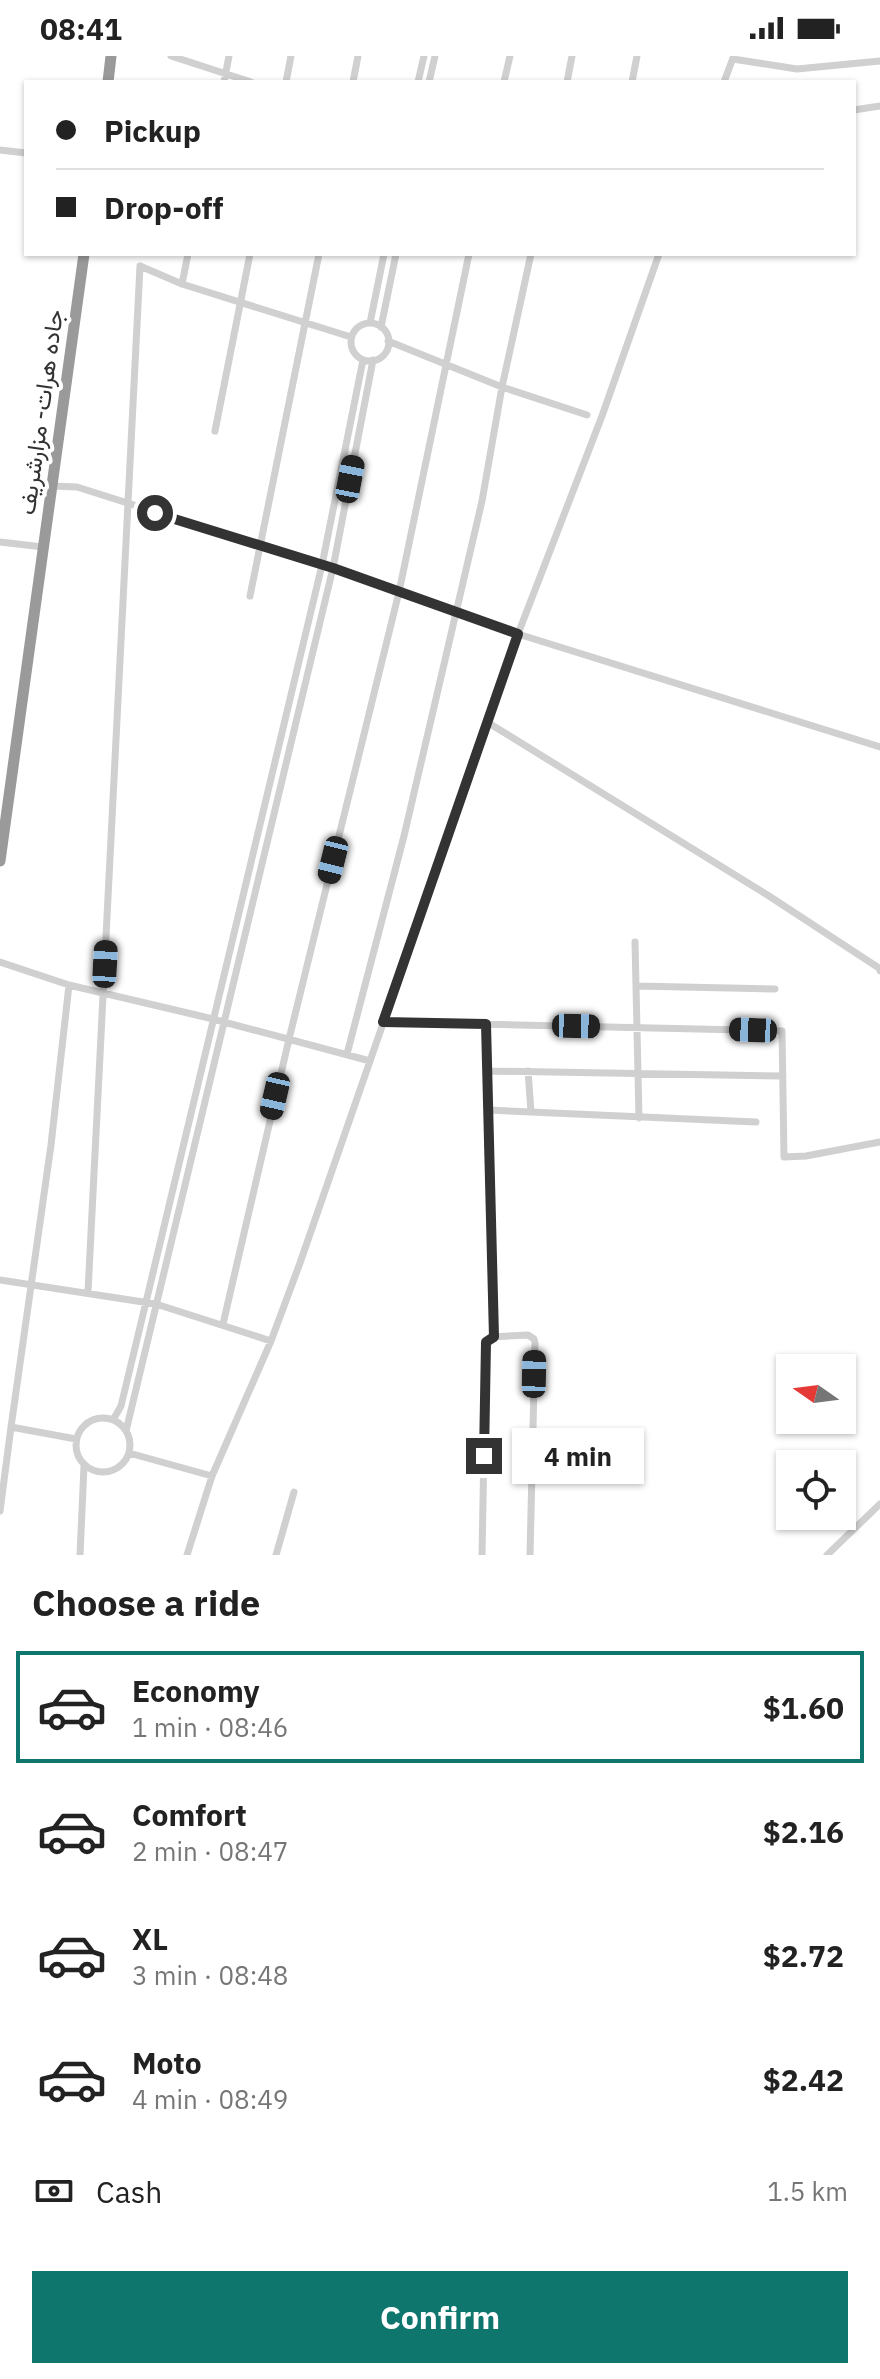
<!DOCTYPE html>
<html lang="en">
<head>
<meta charset="utf-8">
<style>
	body { margin:0; font-family:"IBM Plex Sans",Vazirmatn,sans-serif; background:#f6f6f6; color:#222; height:100vh; display:flex; flex-direction:column; font-size:30px; white-space:nowrap }
	* { box-sizing:border-box; margin:0 }
	p { font-size:26px; color:#767676 }
	.icon { flex:none; width:44px; height:44px; fill:none; stroke:currentColor; stroke-width:2; stroke-linecap:round; stroke-linejoin:round }
	.map { position:relative; height:1499px; overflow:hidden }
	.sheet { display:flex; flex-direction:column; background:#fff; flex:1 }
	.sheet>* { flex:none }
	.banner { position:absolute; left:24px; top:24px; width:832px; height:176px; border-radius:0px; box-shadow:0 2px 6px #0004; display:grid; align-content:center; height:176px; padding:0 32px; background:#fff }
	.needle { width:52px; rotate:284deg }
	.fabs { position:absolute; left:776px; top:1298px; display:grid; gap:16px }
	.fabs a { display:grid; place-items:center; width:80px; height:80px; border-radius:0px; background:#fff; box-shadow:0 2px 6px #0004; font-size:40px }
	.end { position:absolute; width:36px; height:36px; margin:-18px; border:10px solid #333; background:#fff; box-shadow:0 0 0 4px #fff }
	.from { border-radius:50% }
	.bubble { position:absolute; height:56px; border-radius:0px; background:#fff; box-shadow:0 2px 6px #0004; font-size:26px; font-weight:800; line-height:56px; text-align:center }
	.car { position:absolute; width:24px; height:48px; margin:-24px -12px; border-radius:10px; box-shadow:0 0 6px 2px #0007; background:linear-gradient(#222 24%,#8ab4d8 0 40%,#222 0 76%,#8ab4d8 0 86%,#222 0) }
	.banner b { display:flex; align-items:center; gap:28px; height:76px; font-size:30px }
	.banner b+b { border-top:2px solid #e0e0e0 }
	.banner i { width:20px; height:20px; background:#222 }
	ul { padding:0; list-style:none }
	li { display:flex; align-items:center; gap:24px; height:112px; margin:0 16px 12px; padding:0 16px; border:4px solid transparent; border-radius:0px }
	li div { flex:1 }
	li b { display:block; font-size:30px }
	li em { font-style:normal; font-weight:800 }
	li.current { border-color:#0f766e }
	li>.icon { width:72px; height:72px; stroke-width:1.5 }
	h2 { padding:0 32px; font-size:36px; line-height:96px }
	.pay { display:flex; align-items:center; gap:20px; height:88px; padding:0 32px; font-size:30px }
	.pay p { margin-inline-start:auto }
	.button { display:flex; gap:16px; margin-top:auto; padding:16px 32px }
	.button a { flex:1; height:92px; border-radius:0px; background:#0f766e; color:#fff; font-size:32px; font-weight:800; line-height:92px; text-align:center }
	.status { display:flex; justify-content:space-between; align-items:center; height:56px; padding:0 40px; background:#fff; direction:ltr }
	.status svg { height:22px; fill:currentColor }
	.map>svg:first-child { display:block }
	.lines { fill:none; stroke-linecap:round; stroke-linejoin:round }
	.minor { stroke:#d0d0d0; stroke-width:7 }
	.highway { stroke:#9a9a9a; stroke-width:11 }
	.route { stroke:#333; stroke-width:10 }
	.labels { text-anchor:middle; dominant-baseline:central; stroke-width:8; stroke-linejoin:round; paint-order:stroke }
	.street-label { font-size:24px; fill:#333; stroke:#fff }
</style>
</head>
<body>
<div class="status"><b>08:41</b><svg viewBox="0 0 49 12"><path d="M0 12V9h3v3zM5 12V6h3v6zM10 12V3h3v9zM15 12V0h3v12zM26 1h20v11H26zM47 4h2v5h-2z"/></svg></div>
<div class="map">
<svg width="880" height="1499" viewBox="0 0 880 1499">
	<rect width="100%" height="100%" fill="#fff"/>
	<g class="lines">
		<path class="minor" d="M171 0 251 26
			M733 3 797 13 880 5
			M224 26 229 0
			M286 26 291 0
			M353 26 358 0
			M418 26 424 0
			M429 26 435 0
			M504 26 510 0
			M567 26 572 0
			M632 26 637 0
			M724 26 733 2
			M854 54 880 50
			M0 94 26 97
			M182 228 188 198
			M370 267 384 198
			M351 286a19 19 0 1 1 38 0a19 19 0 1 1-38 0Z
			M381 271 396 198
			M388 285 502 331 587 359
			M215 375 250 198
			M52 430 77 431 333 512 518 578 880 691
			M0 486 43 491
			M250 540 319 198
			M487 666 769 840 879 912 880 915
			M635 886 639 1062
			M0 906 69 929 213 963 370 1005
			M69 929 51 1089 11 1371 76 1383
			M636 930 775 933
			M383 966 782 975 784 1101 806 1100 880 1086
			M486 968 494 1281
			M347 998 404 780 482 445 502 331 531 198
			M487 1015 783 1020
			M528 1015 531 1056
			M488 1054 756 1066
			M0 1224 156 1248 271 1285
			M88 1236 140 210 182 228 351 281
			M223 1268 289 983 399 536 469 198
			M76 1389a27 27 0 1 1 54 0a27 27 0 1 1-54 0Z
			M113 1364 121 1350 146 1246 322 509 363 304
			M126 1375 333 512 373 304
			M129 1397 212 1420
			M0 1455 11 1371
			M80 1499 84 1410
			M187 1499 212 1420 271 1285 300 1207 518 578 602 360 659 198
			M276 1499 294 1436
			M482 1499 486 1286 490 1281 528 1279 534 1283 535 1287 530 1499
			M827 1499 880 1448"/>
		<path class="highway" d="M108 26 111 0
			M0 805 84 198"/>
	</g>
	<g class="lines">
		<path class="route" d="M155 457 333 512 518 578 383 966 486 968 494 1281 486 1286 484 1400"/>
	</g>
	<g class="labels">
		<g class="street-label">
			<text transform="translate(40 356) rotate(-82)">جاده هرات- مزارشریف</text>
		</g>
	</g>
</svg>
<div class="fabs">
<a><svg class="needle" viewBox="-14 -14 28 28"><path d="M0-13l5 13h-10z" fill="#e53935"/><path d="M0 13l5-13h-10z" fill="#767676"/></svg></a>
<a><svg class="icon" aria-label="locate" viewBox="0 0 24 24"><circle cx="12" cy="12" r="6"/><path d="M12 2v4M12 18v4M2 12h4M18 12h4"/></svg></a>
</div>
<i class="end from" style="left:155px;top:457px"></i>
<i class="end" style="left:484px;top:1400px"></i>
<div class="bubble" style="left:512px;top:1372px;width:132px">4 min</div>
<i class="car" style="left:350px;top:423px;rotate:11deg"></i>
<i class="car" style="left:333px;top:804px;rotate:194deg"></i>
<i class="car" style="left:105px;top:908px;rotate:3deg"></i>
<i class="car" style="left:576px;top:970px;rotate:91deg"></i>
<i class="car" style="left:753px;top:974px;rotate:272deg"></i>
<i class="car" style="left:275px;top:1040px;rotate:193deg"></i>
<i class="car" style="left:534px;top:1318px;rotate:1deg"></i>
<div class="banner">
<b><i class="from"></i>Pickup</b>
<b><i></i>Drop-off</b>
</div>
</div>
<section class="sheet">
<h2>Choose a ride</h2>
<ul>
<li class="current"><svg class="icon" aria-label="car" viewBox="0 0 24 24"><path d="M5 17H2v-5l4-1 3-4h7l3 4 3 1v5h-3M9 17h6M6 11h13"/><circle cx="7" cy="17" r="2"/><circle cx="17" cy="17" r="2"/></svg><div><b>Economy</b><p>1 min · 08:46</p></div><em>$1.60</em></li>
<li><svg class="icon" aria-label="car" viewBox="0 0 24 24"><path d="M5 17H2v-5l4-1 3-4h7l3 4 3 1v5h-3M9 17h6M6 11h13"/><circle cx="7" cy="17" r="2"/><circle cx="17" cy="17" r="2"/></svg><div><b>Comfort</b><p>2 min · 08:47</p></div><em>$2.16</em></li>
<li><svg class="icon" aria-label="car" viewBox="0 0 24 24"><path d="M5 17H2v-5l4-1 3-4h7l3 4 3 1v5h-3M9 17h6M6 11h13"/><circle cx="7" cy="17" r="2"/><circle cx="17" cy="17" r="2"/></svg><div><b>XL</b><p>3 min · 08:48</p></div><em>$2.72</em></li>
<li><svg class="icon" aria-label="car" viewBox="0 0 24 24"><path d="M5 17H2v-5l4-1 3-4h7l3 4 3 1v5h-3M9 17h6M6 11h13"/><circle cx="7" cy="17" r="2"/><circle cx="17" cy="17" r="2"/></svg><div><b>Moto</b><p>4 min · 08:49</p></div><em>$2.42</em></li>
</ul>
<div class="pay"><svg class="icon" aria-label="cash" viewBox="0 0 24 24"><path d="M3 7h18v10H3z"/><circle cx="12" cy="12" r="2"/></svg>Cash<p>1.5 km</p></div>
<div class="button"><a>Confirm</a></div>
</section>
</body>
</html>
